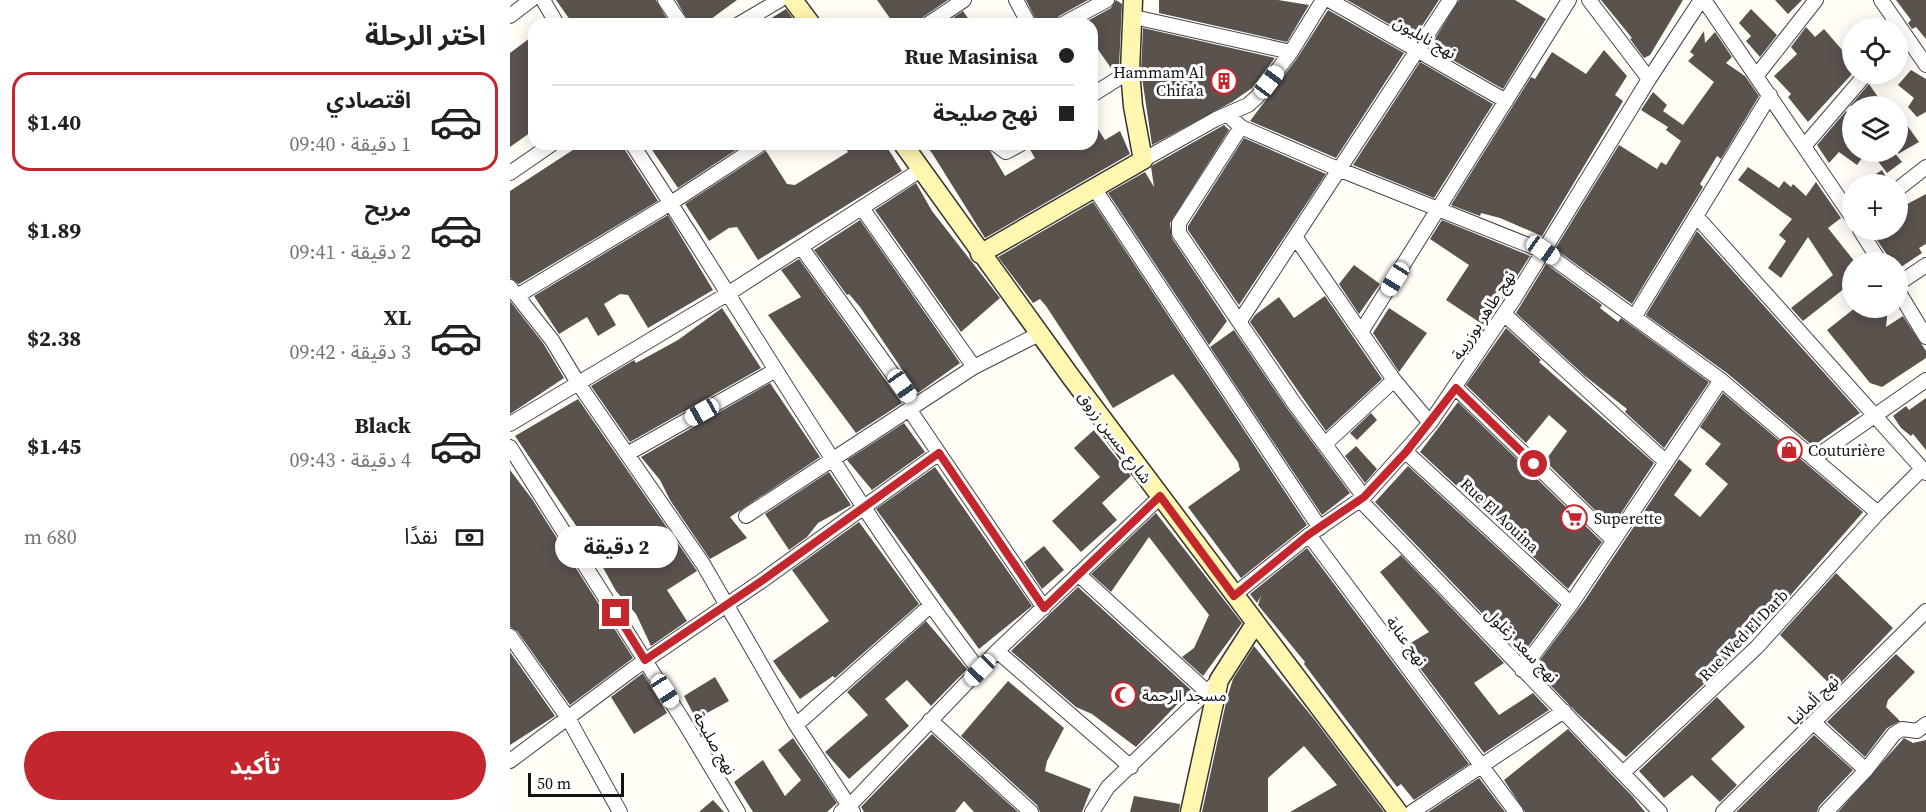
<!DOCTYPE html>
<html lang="ar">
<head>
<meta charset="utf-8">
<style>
	body { margin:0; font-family:"Source Serif 4","Noto Sans Arabic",serif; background:#f2f2f2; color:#202124; direction:rtl; height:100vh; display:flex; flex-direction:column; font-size:22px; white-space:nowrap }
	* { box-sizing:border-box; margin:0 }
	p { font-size:20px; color:#757577 }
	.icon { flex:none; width:33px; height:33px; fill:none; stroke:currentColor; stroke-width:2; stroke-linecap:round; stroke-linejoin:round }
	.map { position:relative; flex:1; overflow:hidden; direction:ltr }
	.side { display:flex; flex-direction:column; background:#fff; width:510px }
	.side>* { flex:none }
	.top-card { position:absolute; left:18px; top:18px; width:570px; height:132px; border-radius:18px; box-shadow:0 3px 15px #0003; direction:rtl; display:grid; align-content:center; height:132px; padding:0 24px; background:#fff }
	.fabs { position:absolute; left:1332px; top:18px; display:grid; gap:12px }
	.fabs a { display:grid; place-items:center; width:66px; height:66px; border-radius:50%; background:#fff; box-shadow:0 3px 15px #0003; font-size:30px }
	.scale { position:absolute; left:18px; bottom:15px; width:96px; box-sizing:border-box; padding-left:6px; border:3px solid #111; border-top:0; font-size:16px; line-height:21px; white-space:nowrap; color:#111; -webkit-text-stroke:4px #fff; paint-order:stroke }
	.end { position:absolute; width:27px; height:27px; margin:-14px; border:8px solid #c4262e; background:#fff; box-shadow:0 0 0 3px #fff }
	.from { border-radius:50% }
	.bubble { position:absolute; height:42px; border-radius:21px; background:#fff; box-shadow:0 3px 15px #0003; font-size:20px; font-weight:700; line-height:42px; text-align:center; direction:rtl }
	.car { position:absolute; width:18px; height:36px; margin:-18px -9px; border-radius:8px; box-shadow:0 0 4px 2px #0007; background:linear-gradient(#fff 24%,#345 0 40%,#fff 0 76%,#345 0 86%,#fff 0) }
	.top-card b { display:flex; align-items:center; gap:21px; height:57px; font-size:22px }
	.top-card b+b { border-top:2px solid #e0e0e0 }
	.top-card i { width:15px; height:15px; background:#202124 }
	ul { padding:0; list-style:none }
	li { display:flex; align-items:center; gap:18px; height:99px; margin:0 12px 9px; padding:0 12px; border:3px solid transparent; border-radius:18px }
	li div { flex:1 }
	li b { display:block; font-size:22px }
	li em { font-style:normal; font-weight:700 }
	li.current { border-color:#c4262e }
	li>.icon { width:54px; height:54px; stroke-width:1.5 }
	h2 { padding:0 24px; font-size:27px; line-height:72px }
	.pay { display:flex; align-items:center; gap:15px; height:66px; padding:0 24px; font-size:22px }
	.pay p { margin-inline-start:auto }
	.button { display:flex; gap:12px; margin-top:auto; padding:12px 24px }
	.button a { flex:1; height:69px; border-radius:36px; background:#c4262e; color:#fff; font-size:24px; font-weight:700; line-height:69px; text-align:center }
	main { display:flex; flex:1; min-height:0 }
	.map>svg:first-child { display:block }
	.building { fill:#5a524d }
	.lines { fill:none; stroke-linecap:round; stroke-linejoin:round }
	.street-casing { stroke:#444; stroke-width:16 }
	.secondary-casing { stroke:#333; stroke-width:21 }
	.street { stroke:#fff; stroke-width:14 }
	.secondary { stroke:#fff6b0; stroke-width:18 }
	.route { stroke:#c4262e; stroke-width:8 }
	.labels { text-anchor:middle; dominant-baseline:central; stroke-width:6; stroke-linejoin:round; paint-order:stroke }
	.street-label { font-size:16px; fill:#111; stroke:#fff }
	.poi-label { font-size:16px; fill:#111; stroke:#fff; text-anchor:start }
</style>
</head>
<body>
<main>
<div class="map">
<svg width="1416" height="812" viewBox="0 0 1416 812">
	<rect width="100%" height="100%" fill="#fffdf5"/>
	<path class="building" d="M46 0H146L160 24H63Z
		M166 0H227L194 24H180Z
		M367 0H438L413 17 409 24H384Z
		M516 0H578L549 16 544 24H528Z
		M606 0 612 4 609 67 603 71 587 48 582 52V24H572L601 8Z
		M649 0H768L799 5 777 42 649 13Z
		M837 0H929L904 38Z
		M949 0H1005L1036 19 993 89 920 47Z
		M1091 0H1173L1140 55 1134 58 1120 39 1122 38Z
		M1265 0H1292L1278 14Z
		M1386 0H1416V39L1406 27 1402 29 1398 23 1401 20Z
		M276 9 287 24H252Z
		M1241 9 1267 35 1250 57 1236 41 1241 36 1229 23Z
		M818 10 894 53 826 158 740 121 788 57Z
		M453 11 462 24H434Z
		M1296 27 1305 37 1314 29 1333 51 1342 41V74L1298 122 1278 97 1281 94 1264 76 1287 54 1281 47Z
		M633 28 765 58 742 88 722 102 642 145 631 71Z
		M1194 31 1195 43 1205 32 1222 57 1216 63 1235 76 1249 96 1211 159 1207 156 1190 184 1193 187 1122 304 1045 249 1109 145 1147 169 1151 162 1156 165 1171 141 1156 130 1158 127 1131 110 1143 92 1157 105 1153 111 1173 125 1204 82 1178 61 1184 55 1180 52Z
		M24 35V130L0 147V53Z
		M1094 50 1117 76 1105 95 1113 101 1032 236 990 218 971 213 970 216 941 205 1021 77 1025 79 1042 52 1076 74Z
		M910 62 983 104 924 198 843 165Z
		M1401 70 1416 79V112L1407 117 1398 107 1404 98 1388 85Z
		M1359 84 1368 97 1356 106H1340Z
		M1336 111 1342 117V152H1356L1347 165 1329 152 1319 163 1307 145Z
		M582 120 595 140 610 131 620 154 475 238 422 153 414 144H476L495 176 525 158 519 148 520 144H582Z
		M1394 121 1409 142 1388 154V125Z
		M714 125 719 130 660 223 662 238 717 321 699 345 598 193 635 172 644 187 641 167 643 165Z
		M734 138 816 174 729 305 678 230V226Z
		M72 144H111L148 201 9 284 0 278V191Z
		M138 144H235L168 188Z
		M333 144H375L392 171 248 260 227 227 219 228 199 241 175 204 256 151 277 184 285 185 338 152Z
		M1361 152H1384L1392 162 1377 173Z
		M1238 167 1269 188 1274 181 1281 187 1283 184 1296 196 1306 182 1331 218 1318 228 1345 262H1342V299L1335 288 1293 321 1281 308 1323 275 1298 237 1271 278 1258 268 1276 241 1269 235 1282 219 1228 180Z
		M1372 170 1380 184H1350Z
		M406 183 422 211 490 298 451 332 365 210Z
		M1416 194V244L1409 248 1412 253 1388 269V262H1382L1360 230H1388V209Z
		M583 202 797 525 731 578 678 507 730 470 728 462 672 385 663 374 603 408 536 306 530 299 523 303 488 257Z
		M158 215 203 290 138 328 118 295 110 294 94 304 106 325 88 336 77 317 49 334 24 296Z
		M350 220 450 363 408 393 350 307 339 294 337 295 304 250Z
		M932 220 1020 256 975 326 936 300 959 265 920 239Z
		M1187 231 1350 413 1303 446 1217 373 1136 315Z
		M289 259 392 403 346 433 258 315 291 297 271 270Z
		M1036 264 1092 305 1090 308 1108 322 1111 318 1199 382 1154 448 1115 412 1117 409 1075 376 1006 313Z
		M844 265 870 284 849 314 829 284Z
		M815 296 872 379 816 431 740 322 745 315 769 297 784 318Z
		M0 301 33 343 54 378 0 414Z
		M212 308 251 368 120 442 81 386 124 360 126 363 168 340Z
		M879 308 917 333 889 372 863 333Z
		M1345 308H1378L1376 327 1393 316 1416 351V358L1372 387 1360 383 1317 330Z
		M996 328 1031 360 1029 362 1144 463 1102 527 1035 461 1057 431 1039 415 1016 443 956 385Z
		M724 330 777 408 840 493 812 515 700 347Z
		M260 383 310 457 220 517 237 538 200 559 160 500 150 480 131 457Z
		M1213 393 1353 512 1257 622 1255 620 1195 683 1116 757 1067 713 1024 668 1075 600 1169 459 1182 470 1164 495 1190 517 1218 484 1195 464 1211 444 1190 427Z
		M1416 398V450L1403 434 1401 436 1391 428 1383 416 1396 406 1399 410Z
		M68 399 187 571 157 590 177 621 141 646 126 614 106 591 86 555 5 436Z
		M948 402 1092 542 1058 589 910 452Z
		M861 413 867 420 847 440 840 433Z
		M394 423 415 452 362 490 337 460Z
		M584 430 621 476 592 503 607 520 571 552 542 521 590 477 564 448Z
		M846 446 867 469 855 483 835 456Z
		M898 466 1049 605 1012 655 865 502Z
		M425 467 522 606 469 649 366 509Z
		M0 470 22 499 123 658 60 705 7 631 0 627Z
		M319 472 341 505 308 523 297 537 279 550 255 514Z
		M646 513 732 623 693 676 672 657 684 648 699 615 639 537 601 592 581 574Z
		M349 522 409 604 325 678 323 676 290 699 263 661 319 621 282 570Z
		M534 546 554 570 532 589 514 562Z
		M797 548 959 764 904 800 891 784 887 787 794 664 795 662 748 605 751 596 747 603 740 594Z
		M891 555 994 663 964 683 989 715 1023 693 1039 710 974 753 894 647 919 632 870 572Z
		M1326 573 1383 628 1325 689 1270 635Z
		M568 587 681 690 626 747 582 714 566 707 501 651Z
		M416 621 457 669 421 706 397 680 375 699 399 726 339 779 315 752 358 715 337 692Z
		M744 646 804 719 874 812H780L827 785 794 746 758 778V812H692L717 698 723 679Z
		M0 652 45 716 0 745Z
		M1386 654 1405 672 1378 700 1376 707 1390 721 1377 728 1355 757 1317 722Z
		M133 673 157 713 124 734 101 697Z
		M205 677 219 701 186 719 174 696Z
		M498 681 554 728 537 761 535 771 581 789 572 812H530L527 805 451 736Z
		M1207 697 1235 727 1201 759 1227 785 1210 802 1182 775 1154 798 1129 771Z
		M1058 729 1123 797 1135 812H1015L994 780Z
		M422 734 508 812H464L454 801 445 812H354L351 807Z
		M1304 735 1343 770 1309 806 1307 812H1226Z
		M283 738 327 803 317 812H243L224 782 253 760 275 796 291 780 268 750Z
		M1394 738 1403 743 1416 740V812H1328Z
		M969 778 995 812H918Z
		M624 796 670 804 669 812H620Z
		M203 800 214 812H189Z"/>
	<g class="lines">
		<g class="street-casing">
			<path id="street" d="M33 0 47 24
				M155 0 171 24
				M506 0 519 24
				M819 0 996 101
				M1079 0 1139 79
				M1194 0 1342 217
				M1371 0 1416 65
				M0 16 21 0
				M624 17 781 52
				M229 24 270 0
				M418 24 454 0
				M553 24 597 0
				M1247 75 1306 0
				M582 95 620 71
				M718 115 731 127 828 169 1033 251 1211 380 1368 513
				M731 127 669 223V233L784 403 854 497
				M122 144C238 319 341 503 469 670
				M485 144 496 152 511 144
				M1295 145 1356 74
				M633 160 706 119 738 105 747 97 781 52 813 0
				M0 173 42 144
				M584 188 810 528
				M1388 189 1416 167
				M1187 217 1416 473
				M1350 230 1370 262
				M786 238 884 380 920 423
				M291 247 405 405
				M1388 284 1416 265
				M0 287 42 340 68 383 193 564 286 725 343 812
				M1388 291 1416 337
				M7 296 161 203 251 144
				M994 314 1156 462
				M1125 316 1260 95
				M730 321 940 0
				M851 332 1059 0
				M464 367 529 334
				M946 388 1103 540
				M399 409 534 608
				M0 424 219 293 412 169
				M815 444 884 380
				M0 447 174 722 228 812
				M896 452 1061 604
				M117 454 266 370
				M1304 458 1416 380
				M850 500 1150 812
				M236 516 464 367 352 208
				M799 535 1006 812
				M568 574 696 691
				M724 595 799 535 854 497 920 423 1004 299 1139 79 1191 0
				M0 636 58 718 110 812
				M487 651 621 767
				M1012 670 1061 604 1211 380
				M420 720 521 812
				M1304 723 1356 770
				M286 725 420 606
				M0 761 123 669 253 580 429 453
				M1114 772 1247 647 1368 513 1412 469
				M331 812 345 800 487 651 650 497
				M582 812 598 787 709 680
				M902 812 1054 711
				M1213 812 1416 611
				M1316 812 1356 770 1384 734 1392 729 1407 731 1416 724"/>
		</g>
		<g class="secondary-casing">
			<path id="secondary" d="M283 0 301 24
				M393 144 561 377 888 812
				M470 254 633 160 623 106 620 71 623 0
				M680 812 709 680 745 624"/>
		</g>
		<use href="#street" class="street"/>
		<use href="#secondary" class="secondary"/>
	</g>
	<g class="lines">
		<path class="route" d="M106 613 135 660 253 580 429 453 534 608 650 496 724 596 798 535 854 497 896 452 946 388 1024 464"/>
	</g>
	<defs>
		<g id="building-ring" transform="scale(1.35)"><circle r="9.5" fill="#fff" stroke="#c4262e" stroke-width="1.5"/><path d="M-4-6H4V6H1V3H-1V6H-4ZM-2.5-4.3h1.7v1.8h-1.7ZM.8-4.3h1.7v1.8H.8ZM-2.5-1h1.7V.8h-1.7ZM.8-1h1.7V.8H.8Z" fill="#c4262e"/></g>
		<g id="shop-ring" transform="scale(1.35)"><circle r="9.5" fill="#fff" stroke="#c4262e" stroke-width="1.5"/><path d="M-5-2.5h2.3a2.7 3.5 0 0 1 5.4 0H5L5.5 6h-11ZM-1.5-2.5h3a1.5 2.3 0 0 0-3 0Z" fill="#c4262e"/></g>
		<g id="supermarket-ring" transform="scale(1.35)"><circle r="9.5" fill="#fff" stroke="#c4262e" stroke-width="1.5"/><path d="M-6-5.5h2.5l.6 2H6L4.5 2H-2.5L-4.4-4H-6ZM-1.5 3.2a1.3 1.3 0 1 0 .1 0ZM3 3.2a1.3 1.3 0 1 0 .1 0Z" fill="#c4262e"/></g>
		<g id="mosque-ring" transform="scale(1.35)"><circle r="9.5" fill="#fff" stroke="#c4262e" stroke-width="1.5"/><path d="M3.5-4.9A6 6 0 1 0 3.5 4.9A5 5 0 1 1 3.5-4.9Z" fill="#c4262e"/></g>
	</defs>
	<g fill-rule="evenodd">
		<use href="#building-ring" x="714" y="81"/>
		<use href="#shop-ring" x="1279" y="450"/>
		<use href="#supermarket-ring" x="1064" y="518"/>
		<use href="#mosque-ring" x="613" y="695"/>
	</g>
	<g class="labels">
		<g class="street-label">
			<text transform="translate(915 37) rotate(30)">نهج نابليون</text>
			<text transform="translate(973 315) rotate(-57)">نهج طاهر بوزريبة</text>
			<text transform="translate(605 437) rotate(53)">شارع حسين زروق</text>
			<text transform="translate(990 515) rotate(43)">Rue El Aouina</text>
			<text transform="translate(1233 635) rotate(-46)">Rue Wed El Darb</text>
			<text transform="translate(897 641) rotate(54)">نهج عنابة</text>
			<text transform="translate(1012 645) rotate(46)">نهج سعد زغلول</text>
			<text transform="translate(1303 700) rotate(-44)">نهج ألمانيا</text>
			<text transform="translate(205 743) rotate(60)">نهج صليحة</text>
		</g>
		<g class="poi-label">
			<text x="694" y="72" text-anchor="end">Hammam Al<tspan x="694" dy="18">Chifa'a</tspan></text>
			<text x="1298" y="450">Couturière</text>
			<text x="1084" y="518">Superette</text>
			<text x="632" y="695">مسجد الرحمة</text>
		</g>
	</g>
</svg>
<div class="fabs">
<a><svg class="icon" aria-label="locate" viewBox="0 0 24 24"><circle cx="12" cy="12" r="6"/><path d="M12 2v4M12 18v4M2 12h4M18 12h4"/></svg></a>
<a><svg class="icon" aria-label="layers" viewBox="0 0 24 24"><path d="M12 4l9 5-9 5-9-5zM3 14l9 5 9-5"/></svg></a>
<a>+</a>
<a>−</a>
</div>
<div class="scale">50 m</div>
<i class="end from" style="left:1024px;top:464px"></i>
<i class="end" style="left:106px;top:613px"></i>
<div class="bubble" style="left:45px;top:526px;width:123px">2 دقيقة</div>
<i class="car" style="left:759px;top:82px;rotate:37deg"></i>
<i class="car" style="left:1033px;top:250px;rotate:125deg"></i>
<i class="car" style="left:885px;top:279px;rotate:212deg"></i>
<i class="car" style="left:392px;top:386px;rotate:145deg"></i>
<i class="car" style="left:192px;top:412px;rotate:241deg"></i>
<i class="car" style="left:470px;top:670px;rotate:224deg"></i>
<i class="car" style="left:155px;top:691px;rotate:147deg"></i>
<div class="top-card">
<b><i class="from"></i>Rue Masinisa</b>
<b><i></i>نهج صليحة</b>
</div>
</div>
<section class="side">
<h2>اختر الرحلة</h2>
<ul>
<li class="current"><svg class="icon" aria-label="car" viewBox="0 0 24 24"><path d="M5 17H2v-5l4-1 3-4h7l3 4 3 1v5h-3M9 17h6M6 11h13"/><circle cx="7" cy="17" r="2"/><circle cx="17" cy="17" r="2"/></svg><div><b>اقتصادي</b><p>1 دقيقة · 09:40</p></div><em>$1.40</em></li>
<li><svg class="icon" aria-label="car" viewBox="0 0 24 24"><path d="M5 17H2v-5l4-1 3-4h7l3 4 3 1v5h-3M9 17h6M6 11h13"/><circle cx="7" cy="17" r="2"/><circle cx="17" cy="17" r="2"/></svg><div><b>مريح</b><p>2 دقيقة · 09:41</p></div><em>$1.89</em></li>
<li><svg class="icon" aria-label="car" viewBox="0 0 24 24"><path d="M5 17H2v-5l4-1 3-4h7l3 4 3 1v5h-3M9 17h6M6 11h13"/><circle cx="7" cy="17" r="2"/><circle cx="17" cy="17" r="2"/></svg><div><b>XL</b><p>3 دقيقة · 09:42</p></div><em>$2.38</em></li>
<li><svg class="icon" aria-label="car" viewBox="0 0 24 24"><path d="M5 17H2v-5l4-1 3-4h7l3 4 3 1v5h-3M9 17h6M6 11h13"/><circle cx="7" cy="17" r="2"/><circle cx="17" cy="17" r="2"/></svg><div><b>Black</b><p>4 دقيقة · 09:43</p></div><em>$1.45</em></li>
</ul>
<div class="pay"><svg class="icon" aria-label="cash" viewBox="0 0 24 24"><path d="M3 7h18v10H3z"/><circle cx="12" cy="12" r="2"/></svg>نقدًا<p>680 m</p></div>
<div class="button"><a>تأكيد</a></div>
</section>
</main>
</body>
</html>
